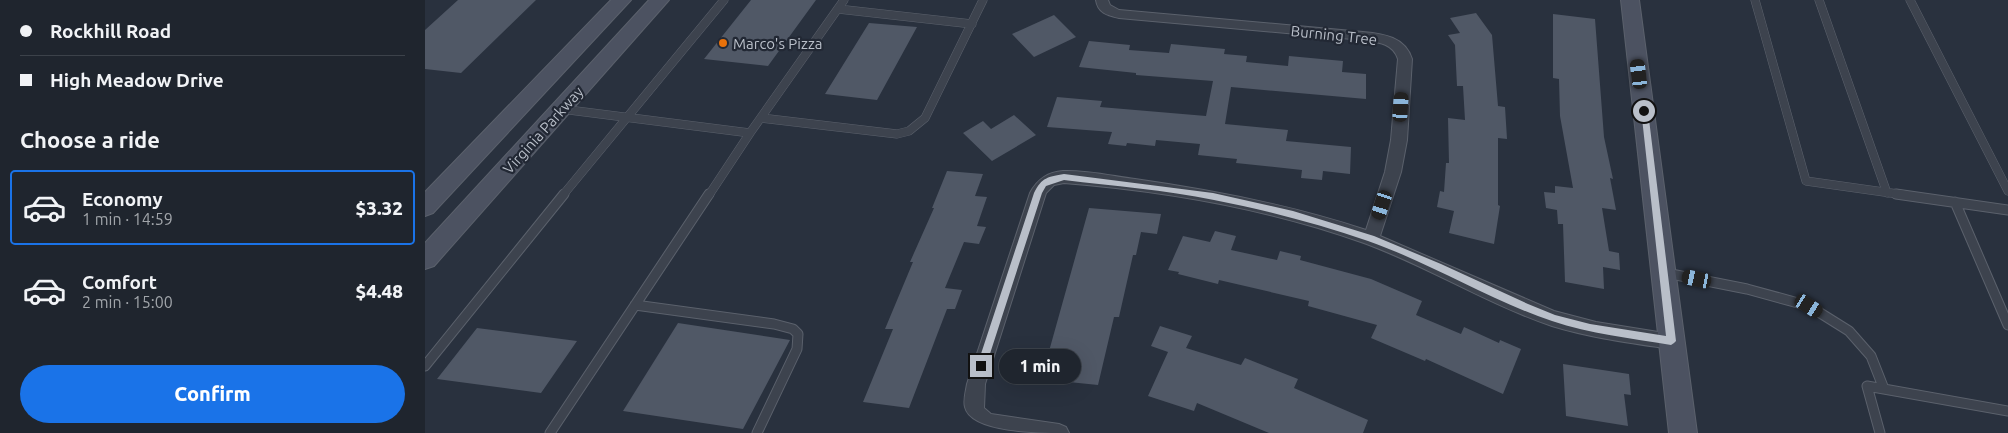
<!DOCTYPE html>
<html lang="en">
<head>
<meta charset="utf-8">
<style>
	body { margin:0; font-family:Ubuntu,sans-serif; background:#272d36; color:#f1f3f6; height:100vh; display:flex; flex-direction:column; font-size:19px; white-space:nowrap }
	* { box-sizing:border-box; margin:0 }
	p { font-size:16px; color:#a1a5aa }
	.icon { flex:none; width:28px; height:28px; fill:none; stroke:currentColor; stroke-width:2; stroke-linecap:round; stroke-linejoin:round }
	.map { position:relative; flex:1; overflow:hidden }
	.sheet { display:flex; flex-direction:column; background:#1f252e; width:425px }
	.sheet>* { flex:none }
	.guide { display:grid; align-content:center; height:110px; padding:0 20px; background:#1f252e }
	.end { position:absolute; width:22px; height:22px; margin:-11px; border:6px solid #b9bfc9; background:#111; box-shadow:0 0 0 2px #111 }
	.from { border-radius:50% }
	.bubble { position:absolute; height:35px; border-radius:18px; background:#1f252e; box-shadow:0 5px 20px #0002,0 0 0 1px #3c424a; font-size:16px; font-weight:800; line-height:35px; text-align:center }
	.car { position:absolute; width:15px; height:30px; margin:-15px -8px; border-radius:6px; box-shadow:0 0 4px 1px #0007; background:linear-gradient(#222 24%,#8ab4d8 0 40%,#222 0 76%,#8ab4d8 0 86%,#222 0) }
	.guide b { display:flex; align-items:center; gap:18px; height:48px; font-size:19px }
	.guide b+b { border-top:1px solid #3c424a }
	.guide i { width:12px; height:12px; background:#f1f3f6 }
	ul { padding:0; list-style:none }
	li { display:flex; align-items:center; gap:15px; height:75px; margin:0 10px 8px; padding:0 10px; border:2px solid transparent; border-radius:5px }
	li div { flex:1 }
	li b { display:block; font-size:19px }
	li em { font-style:normal; font-weight:800 }
	li.current { border-color:#1a73e8 }
	li>.icon { width:45px; height:45px; stroke-width:1.5 }
	h2 { padding:0 20px; font-size:22px; line-height:60px }
	.primary-button { display:flex; gap:10px; margin-top:auto; padding:10px 20px }
	.primary-button a { flex:1; height:58px; border-radius:30px; background:#1a73e8; color:#fff; font-size:20px; font-weight:800; line-height:58px; text-align:center }
	main { display:flex; flex:1; min-height:0 }
	.map>svg:first-child { display:block }
	.building { fill:#505866 }
	.lines { fill:none; stroke-linecap:round; stroke-linejoin:round }
	.lane-far1-casing { stroke:#5b616c; stroke-width:9 }
	.lane-casing { stroke:#5b616c; stroke-width:11 }
	.street-casing { stroke:#5b616c; stroke-width:2 }
	.secondary-casing { stroke:#5b616c; stroke-width:2 }
	.lane-far1 { stroke:#3d434e; stroke-width:8 }
	.lane { stroke:#3d434e; stroke-width:9 }
	.street { fill:#3d434e; fill-rule:evenodd }
	.secondary { fill:#4c5261; fill-rule:evenodd }
	.route { fill:#b9bfc9 }
	.food-dot { fill:#e8710a; stroke:#222834; stroke-width:2 }
	.labels { text-anchor:middle; dominant-baseline:central; stroke-width:4.5; stroke-linejoin:round; paint-order:stroke }
	.street-label { font-size:15px; fill:#b9bfc9; stroke:#222834 }
	.poi-label { font-size:15px; fill:#b9bfc9; stroke:#222834; text-anchor:start }
</style>
</head>
<body>
<main>
<section class="sheet">
<div class="guide">
<b><i class="from"></i>Rockhill Road</b>
<b><i></i>High Meadow Drive</b>
</div>
<h2>Choose a ride</h2>
<ul>
<li class="current"><svg class="icon" aria-label="car" viewBox="0 0 24 24"><path d="M5 17H2v-5l4-1 3-4h7l3 4 3 1v5h-3M9 17h6M6 11h13"/><circle cx="7" cy="17" r="2"/><circle cx="17" cy="17" r="2"/></svg><div><b>Economy</b><p>1 min · 14:59</p></div><em>$3.32</em></li>
<li><svg class="icon" aria-label="car" viewBox="0 0 24 24"><path d="M5 17H2v-5l4-1 3-4h7l3 4 3 1v5h-3M9 17h6M6 11h13"/><circle cx="7" cy="17" r="2"/><circle cx="17" cy="17" r="2"/></svg><div><b>Comfort</b><p>2 min · 15:00</p></div><em>$4.48</em></li>
</ul>
<div class="primary-button"><a>Confirm</a></div>
</section>
<div class="map">
<svg width="1583" height="433" viewBox="0 0 1583 433">
	<rect width="100%" height="100%" fill="#29313e"/>
	<path class="building" d="M33 0H111L36 73 0 69V30Z
		M326 0H391L343 66 279 59Z
		M1051 13 1067 35 1073 106 1080 107 1082 139 1073 138V205L1075 206 1069 244 1024 233 1029 211 1012 207 1015 191 1019 192 1021 163H1024L1023 118 1040 120 1038 86H1032L1030 45 1023 35 1035 33 1025 18Z
		M1128 14 1170 19 1179 137 1188 179 1185 178 1191 210 1177 208 1184 251 1194 253 1195 270 1178 267 1179 289 1140 282 1138 224H1133L1132 210 1121 208 1119 192 1130 193V186L1148 188 1135 116 1134 79 1128 78Z
		M629 15 651 37 609 57 587 34Z
		M444 23 492 27 452 100 400 94Z
		M664 41 705 45 704 50 744 53 746 44 800 49 799 54 822 56 821 62 863 66 864 56 918 61 917 72 941 74V99L806 87 800 124 863 130 861 141 926 147 925 174 898 171 897 180 876 178 877 170 811 163 812 159 773 155 775 144 731 140 730 146 702 143 701 146 683 144 687 132 622 127 632 97 677 101 675 107 781 116 788 81 711 75V73L654 67Z
		M589 115 611 135 567 161 538 133 558 121 566 129Z
		M522 171 558 174 550 196 562 197 552 226 561 227 554 244 539 242 520 288 537 290 530 309H522L484 408 438 402 468 329H460L488 262H485L509 208H507Z
		M664 208 736 214 732 234 716 232 711 255H708L694 317H689L673 385 634 381 639 364 621 362Z
		M790 231 811 236 806 250 852 260 855 251 876 256 875 260 946 279 997 301 991 315 1036 334 1039 327 1074 343 1075 340 1096 349 1078 394 1001 359 1000 361 946 338 952 325 883 306 884 301 794 280 793 284 753 274 754 272 743 270 758 236 785 242Z
		M253 323 365 340 318 429 198 411Z
		M735 326 767 336 761 348 816 365 820 358 873 379 869 388 943 420 938 433H844L772 403 769 411 723 396 743 352 726 346Z
		M52 328 152 341 116 393 12 379Z
		M1138 364 1204 374 1206 395 1199 394 1203 426 1141 416Z"/>
	<g class="lines">
		<g class="lane-far1-casing">
			<path id="lane-far1" d="M1330 0 1381 181 1480 195
				M1394 0 1462 193
				M1485 0 1583 191
				M413 9 547 24
				M136 109 325 133 419 0
				M336 118 472 134 484 131 500 118 558 0
				M138 195 299 0
				M284 195 325 133"/>
		</g>
		<g class="lane-casing">
			<path id="lane" d="M1471 194 1583 210
				M1530 202 1583 325
				M1241 273 1322 289 1384 306 1424 331 1446 356 1459 389
				M210 305 349 324 368 329 373 334 372 349 332 433
				M0 366 139 194
				M125 433 284 194
				M1455 433 1442 386 1583 411"/>
		</g>
		<g class="street-casing">
			<path id="street" d="M671 0H683L685 5 694 10 938 32C959 34 980 37 987 59L982 140 976 172 955 236 1129 311 1171 322 1252 335 1255 341 1252 347 1246 349C1206 343 1166 338 1127 326 1062 304 1004 267 939 243 844 209 740 191 639 183L629 185 621 193 560 384 559 408 566 414 634 424 641 427 644 433C616 433 546 433 540 407 538 400 541 391 542 384L605 193C612 180 622 172 638 171 661 170 687 176 710 179 788 190 866 205 941 230L960 172 966 140 973 59C968 43 952 42 938 40L694 18C682 15 673 13 671 0Z"/>
		</g>
		<g class="secondary-casing">
			<path id="secondary" d="M186 0H206L8 213 0 216V192Z
				M224 0H244L9 266 0 269V243Z
				M1196 0H1214L1272 433H1244Z"/>
		</g>
		<use href="#lane-far1" class="lane-far1"/>
		<use href="#lane" class="lane"/>
		<use href="#street" class="street"/>
		<use href="#secondary" class="secondary"/>
	</g>
	<path class="route" d="M1216 109 1223 111 1251 341 1249 343 1246 345C1206 338 1165 334 1127 321 1064 300 1006 263 943 241 893 224 841 210 789 200 740 190 688 186 639 180L621 186 617 193 561 366 556 370 552 366 609 193C617 177 623 177 639 174L788 193 868 211 949 236 1016 264 1103 304 1130 315 1165 324 1241 336Z"/>
	<circle class="food-dot" cx="298" cy="43" r="5"/>
	<g class="labels">
		<g class="street-label">
			<text transform="translate(909 35) rotate(6)">Burning Tree</text>
			<text transform="translate(118 130) rotate(-48)">Virginia Parkway</text>
		</g>
		<g class="poi-label">
			<text x="308" y="43">Marco's Pizza</text>
		</g>
	</g>
</svg>
<i class="end from" style="left:1219px;top:111px"></i>
<i class="end" style="left:556px;top:366px"></i>
<div class="bubble" style="left:574px;top:349px;width:82px">1 min</div>
<i class="car" style="left:1214px;top:74px;rotate:353deg"></i>
<i class="car" style="left:976px;top:107px;rotate:4deg"></i>
<i class="car" style="left:957px;top:205px;rotate:198deg"></i>
<i class="car" style="left:1272px;top:279px;rotate:282deg"></i>
<i class="car" style="left:1384px;top:306px;rotate:122deg"></i>
</div>
</main>
</body>
</html>
